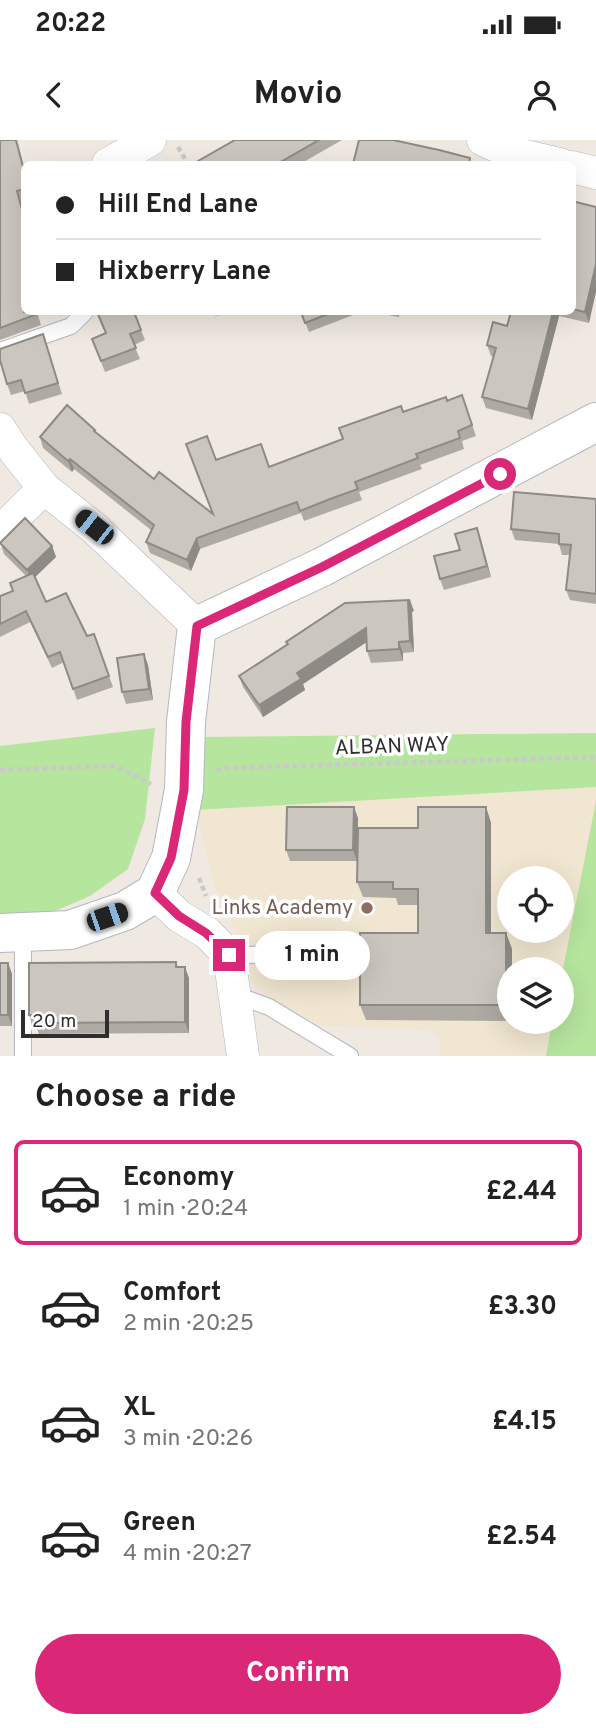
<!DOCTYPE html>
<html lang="en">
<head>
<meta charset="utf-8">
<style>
	body { margin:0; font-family:Overpass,sans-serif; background:#f6f6f6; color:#222; height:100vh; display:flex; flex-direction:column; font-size:26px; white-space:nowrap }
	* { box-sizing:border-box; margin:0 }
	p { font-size:23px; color:#767676 }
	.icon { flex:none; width:38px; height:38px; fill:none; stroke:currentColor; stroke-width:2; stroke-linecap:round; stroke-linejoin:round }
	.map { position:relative; height:916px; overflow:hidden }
	.sheet { display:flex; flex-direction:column; background:#fff; flex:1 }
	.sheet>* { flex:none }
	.guide { position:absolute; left:21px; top:21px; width:555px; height:154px; border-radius:10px; box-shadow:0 7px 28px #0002; display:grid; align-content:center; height:154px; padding:0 35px; background:#fff }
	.tools { position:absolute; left:497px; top:726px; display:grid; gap:14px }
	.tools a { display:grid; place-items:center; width:77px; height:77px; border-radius:50%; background:#fff; box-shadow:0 7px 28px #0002; font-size:35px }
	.scale { position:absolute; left:21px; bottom:18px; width:88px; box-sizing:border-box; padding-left:7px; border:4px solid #2e2e2e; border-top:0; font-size:19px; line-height:24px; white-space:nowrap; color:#2e2e2e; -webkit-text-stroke:5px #fff; paint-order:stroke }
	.end { position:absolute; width:32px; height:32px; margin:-16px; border:9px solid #db2777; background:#fff; box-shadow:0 0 0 4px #fff }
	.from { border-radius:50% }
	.bubble { position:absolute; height:49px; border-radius:24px; background:#fff; box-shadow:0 7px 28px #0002; font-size:23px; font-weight:700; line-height:49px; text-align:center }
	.car { position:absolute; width:21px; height:42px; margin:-21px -10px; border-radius:9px; box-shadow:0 0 5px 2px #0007; background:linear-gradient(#222 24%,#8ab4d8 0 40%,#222 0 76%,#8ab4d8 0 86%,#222 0) }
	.guide b { display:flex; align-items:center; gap:24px; height:66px; font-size:26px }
	.guide b+b { border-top:2px solid #e0e0e0 }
	.guide i { width:18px; height:18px; background:#222 }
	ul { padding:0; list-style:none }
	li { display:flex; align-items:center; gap:21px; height:105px; margin:0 14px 10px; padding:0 21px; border:4px solid transparent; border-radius:10px }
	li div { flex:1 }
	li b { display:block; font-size:26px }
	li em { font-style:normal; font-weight:700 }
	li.selected { border-color:#db2777 }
	li>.icon { width:63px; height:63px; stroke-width:1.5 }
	h2 { padding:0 35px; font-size:32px; line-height:84px }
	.button { display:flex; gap:14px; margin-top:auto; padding:14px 35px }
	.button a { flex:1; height:80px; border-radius:42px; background:#db2777; color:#fff; font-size:28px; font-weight:700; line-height:80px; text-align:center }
	.status { display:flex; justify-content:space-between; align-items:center; height:49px; padding:0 35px; background:#fff; direction:ltr }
	.status svg { height:19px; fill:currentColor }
	header { display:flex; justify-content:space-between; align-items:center; height:91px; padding:0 35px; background:#fff; font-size:32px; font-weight:700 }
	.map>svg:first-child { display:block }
	.education { fill:#f0e6d1; fill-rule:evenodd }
	.green { fill:#b6e59e }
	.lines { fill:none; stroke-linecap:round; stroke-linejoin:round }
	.service-casing { stroke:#b4b7c1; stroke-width:18 }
	.minor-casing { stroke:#b4b7c1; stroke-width:33 }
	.tertiary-casing { stroke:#b4b7c1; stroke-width:40 }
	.path { stroke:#c9c9c9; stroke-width:4.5; stroke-dasharray:5 3.5; stroke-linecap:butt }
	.service { stroke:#fff; stroke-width:16 }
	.minor { stroke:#fff; stroke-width:32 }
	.tertiary { stroke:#fff; stroke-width:38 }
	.wall { fill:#afaba4 }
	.shaded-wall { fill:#8e8b86 }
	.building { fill:#cbc7bf; stroke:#8e8b86; stroke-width:2 }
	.route { stroke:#db2777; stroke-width:9 }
	.education-dot { fill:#8d6e63; stroke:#fff; stroke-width:2.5 }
	.labels { text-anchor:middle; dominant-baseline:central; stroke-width:7; stroke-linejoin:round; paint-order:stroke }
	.street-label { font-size:21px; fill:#2e2e2e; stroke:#fff }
	.education-label { font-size:21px; fill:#785e54; stroke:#fff; text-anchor:end }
</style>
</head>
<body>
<div class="status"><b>20:22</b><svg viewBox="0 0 49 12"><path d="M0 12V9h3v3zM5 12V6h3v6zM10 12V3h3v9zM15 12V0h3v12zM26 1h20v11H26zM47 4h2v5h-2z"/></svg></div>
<header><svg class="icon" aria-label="back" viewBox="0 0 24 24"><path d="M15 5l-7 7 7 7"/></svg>Movio<svg class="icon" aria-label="person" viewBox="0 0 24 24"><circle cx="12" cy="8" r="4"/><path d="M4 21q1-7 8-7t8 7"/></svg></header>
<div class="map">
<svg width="596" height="916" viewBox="0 0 596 916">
	<rect width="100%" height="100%" fill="#efe9e1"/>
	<path class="education" d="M596 647V916H546L545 915 440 916V902L437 895 426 890 314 885 254 847 238 795 214 744 196 670ZM509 738H562V791H509ZM509 830H562V882H509Z"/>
	<path class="green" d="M155 588 145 679 128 729 90 756 48 774H0V606Z
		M596 593V647L196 670 197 597Z
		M596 661V916H546L552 882H562V834Z"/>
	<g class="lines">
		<g class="service-casing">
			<path id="service" d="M0 211 71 186 85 172
				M23 793V916
				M229 815 318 814
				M234 854 269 867 350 916"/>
		</g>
		<g class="minor-casing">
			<path id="minor" d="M483 0 512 13 560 24
				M108 24 150 0
				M572 27 596 33
				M0 289 13 309 44 348 94 388 197 486
				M0 392 44 348
				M155 753 179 776 207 793 229 815 243 916"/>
		</g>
		<g class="tertiary-casing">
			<path id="tertiary" d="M0 793 70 790 125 771 155 753 171 718 184 650 186 582 197 486 322 427 596 282"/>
		</g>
		<path class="path" d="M178 7 188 24
			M215 174 223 172
			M0 630 115 626 151 644
			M217 631 221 628 596 617
			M199 738 206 756"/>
		<use href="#service" class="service"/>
		<use href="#minor" class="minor"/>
		<use href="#tertiary" class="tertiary"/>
	</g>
	<path class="wall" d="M0 0H17L24 27V61L21 62 24 74V172H37L41 185 0 200Z
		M235 0H342L300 24H199L198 21Z
		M572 61 589 183 559 176 532 280 486 268 482 257 493 217 491 216 487 205 507 186 515 172H572Z
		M134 172 145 200 134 205 140 219 105 232 92 199 105 193Z
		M301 172H361L309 192Z
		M372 172H400L399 177Z
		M47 206 62 254 29 264 25 251 11 255 7 244Z
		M462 255 476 296 462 301 464 309 420 325 422 329 359 352 362 360 304 381 301 373 200 409 191 431 150 413 146 402 151 390 74 329 72 332 43 308 40 297 95 290 97 294 154 339 213 374 216 320 269 327 343 299 403 272 447 261Z
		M596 359V464L570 460 566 450 570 415H562L559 404 515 400 511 389Z
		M477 388 491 437 444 450 440 439 460 410Z
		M0 402 52 406 56 417 35 437 46 462 87 496 94 494 113 547 77 560 64 522 52 528 30 482 0 497V456L13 451 26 436 4 414Z
		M414 471 412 472 414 512 403 513V521L371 523 367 511 366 502 303 544 305 550 263 577 243 547 239 536 287 505 286 502Z
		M144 514 148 525 153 560 126 564 122 552Z
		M486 667 491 683V793H506L512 809 509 830V881L366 880 360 865 418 793V765H398L396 758 363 757 357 742 418 688Z
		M358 678 357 721H290L286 710Z
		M176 822 178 827 189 838V893L39 894 36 886H33L29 875Z
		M0 823H8L12 834V886H0Z"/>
	<path class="shaded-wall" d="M596 124V152L589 183 585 172Z
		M553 172H558L559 176 532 280 528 269Z
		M70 319 74 329 72 332 68 321Z
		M477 388 481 400 491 437 487 426Z
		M197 398 200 409 191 431 187 420Z
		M52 406 56 417 31 441 27 430Z
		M410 460 414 471 412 472 414 512 410 501 408 461Z
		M366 488 370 500 303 544 305 550 263 577 259 565 297 533Z
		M399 502 403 513V521L399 509Z
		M144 514 148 525 153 560 149 549Z
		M354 667 358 678 357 721 353 710Z
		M486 667 491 683V809L486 793Z
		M506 793 512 809V830H509V874L506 865Z
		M8 823 12 834V886L8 875Z
		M185 827 189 838V893L185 882Z"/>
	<path class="building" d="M0 0H16L24 31V49L17 51 24 77V172H36L37 174 0 188Z
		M235 0H319L277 24H200L198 21Z
		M359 0H393L439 10 470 18 469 24H353Z
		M572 61 596 67V124L585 172 572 169Z
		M97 172H134L141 190 130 194 136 208 101 221 92 199 106 193Z
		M301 172H333L305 183Z
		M511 172 515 173V172H553L528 269 482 257 496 208 487 205 493 182 507 186Z
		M43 194 58 243 25 253 21 240 7 244 0 220V209Z
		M462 255 472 285 458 291 460 298 416 314 418 318 355 342 358 349 330 359 300 371 297 362 197 398 187 420 146 402 154 385 70 319 68 321 40 297 67 265 95 290 94 291 154 339 159 332 213 374 186 304 207 296 216 320 261 304 269 327 343 299 339 288 401 266 403 272 446 257 447 261Z
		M514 352 596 359V454L566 450 571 405 559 404V394L511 389Z
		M25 378 52 406 27 430 0 403Z
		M477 388 487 426 440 439 434 416 460 410 455 394Z
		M33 433 46 462 66 453 87 496 94 494 109 536 73 549 60 512 48 517 26 471 0 484V456L13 451 10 443Z
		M410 460 408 461 410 501 399 502V509L367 511 366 488 297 533 301 539 259 565 239 536 288 504 286 502 345 463Z
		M144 514 149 549 122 552 117 518Z
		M287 667H354L353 710H286Z
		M418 667H486V793H506V865H360V793H418V749H393V742H357L358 688H418Z
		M176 822V827H185V882L35 883V875H29V823Z
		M0 823H8V875H0Z"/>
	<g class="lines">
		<path class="route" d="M229 815 206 793 179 776 155 753 171 718 184 650 186 582 197 486 322 427 500 334"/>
	</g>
	<circle class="education-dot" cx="367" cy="768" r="7"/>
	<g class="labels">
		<g class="street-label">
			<text transform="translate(392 607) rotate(-2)">ALBAN WAY</text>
		</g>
		<g class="education-label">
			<text x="353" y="768">Links Academy</text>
		</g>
	</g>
</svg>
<div class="tools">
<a><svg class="icon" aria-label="locate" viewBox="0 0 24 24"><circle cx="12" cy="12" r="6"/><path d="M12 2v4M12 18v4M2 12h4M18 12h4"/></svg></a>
<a><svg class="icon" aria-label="layers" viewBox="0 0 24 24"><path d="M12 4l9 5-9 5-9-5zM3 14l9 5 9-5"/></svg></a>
</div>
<div class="scale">20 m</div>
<i class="end from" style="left:500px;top:334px"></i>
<i class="end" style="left:229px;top:815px"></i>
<div class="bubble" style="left:254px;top:791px;width:116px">1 min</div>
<i class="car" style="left:94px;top:387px;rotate:308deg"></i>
<i class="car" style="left:107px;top:777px;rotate:71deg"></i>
<div class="guide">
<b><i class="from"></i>Hill End Lane</b>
<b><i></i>Hixberry Lane</b>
</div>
</div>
<section class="sheet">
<h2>Choose a ride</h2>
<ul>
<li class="selected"><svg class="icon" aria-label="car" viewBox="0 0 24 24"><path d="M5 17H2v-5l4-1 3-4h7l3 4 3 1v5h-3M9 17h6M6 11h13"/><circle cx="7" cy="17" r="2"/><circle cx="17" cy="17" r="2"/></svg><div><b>Economy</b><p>1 min · 20:24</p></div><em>£2.44</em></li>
<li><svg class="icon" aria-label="car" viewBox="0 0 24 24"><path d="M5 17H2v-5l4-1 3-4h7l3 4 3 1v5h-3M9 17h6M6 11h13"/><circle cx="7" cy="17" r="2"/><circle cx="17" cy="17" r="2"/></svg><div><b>Comfort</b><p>2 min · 20:25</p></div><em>£3.30</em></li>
<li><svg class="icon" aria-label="car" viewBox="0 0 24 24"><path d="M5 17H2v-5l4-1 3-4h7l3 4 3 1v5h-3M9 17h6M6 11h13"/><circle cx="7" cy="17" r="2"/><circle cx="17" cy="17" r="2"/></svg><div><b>XL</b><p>3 min · 20:26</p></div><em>£4.15</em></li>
<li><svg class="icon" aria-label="car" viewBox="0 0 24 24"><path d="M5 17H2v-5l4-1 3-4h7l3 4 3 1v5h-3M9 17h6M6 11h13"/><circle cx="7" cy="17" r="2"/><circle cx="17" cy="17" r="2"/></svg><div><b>Green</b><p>4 min · 20:27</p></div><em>£2.54</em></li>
</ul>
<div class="button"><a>Confirm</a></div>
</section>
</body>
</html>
